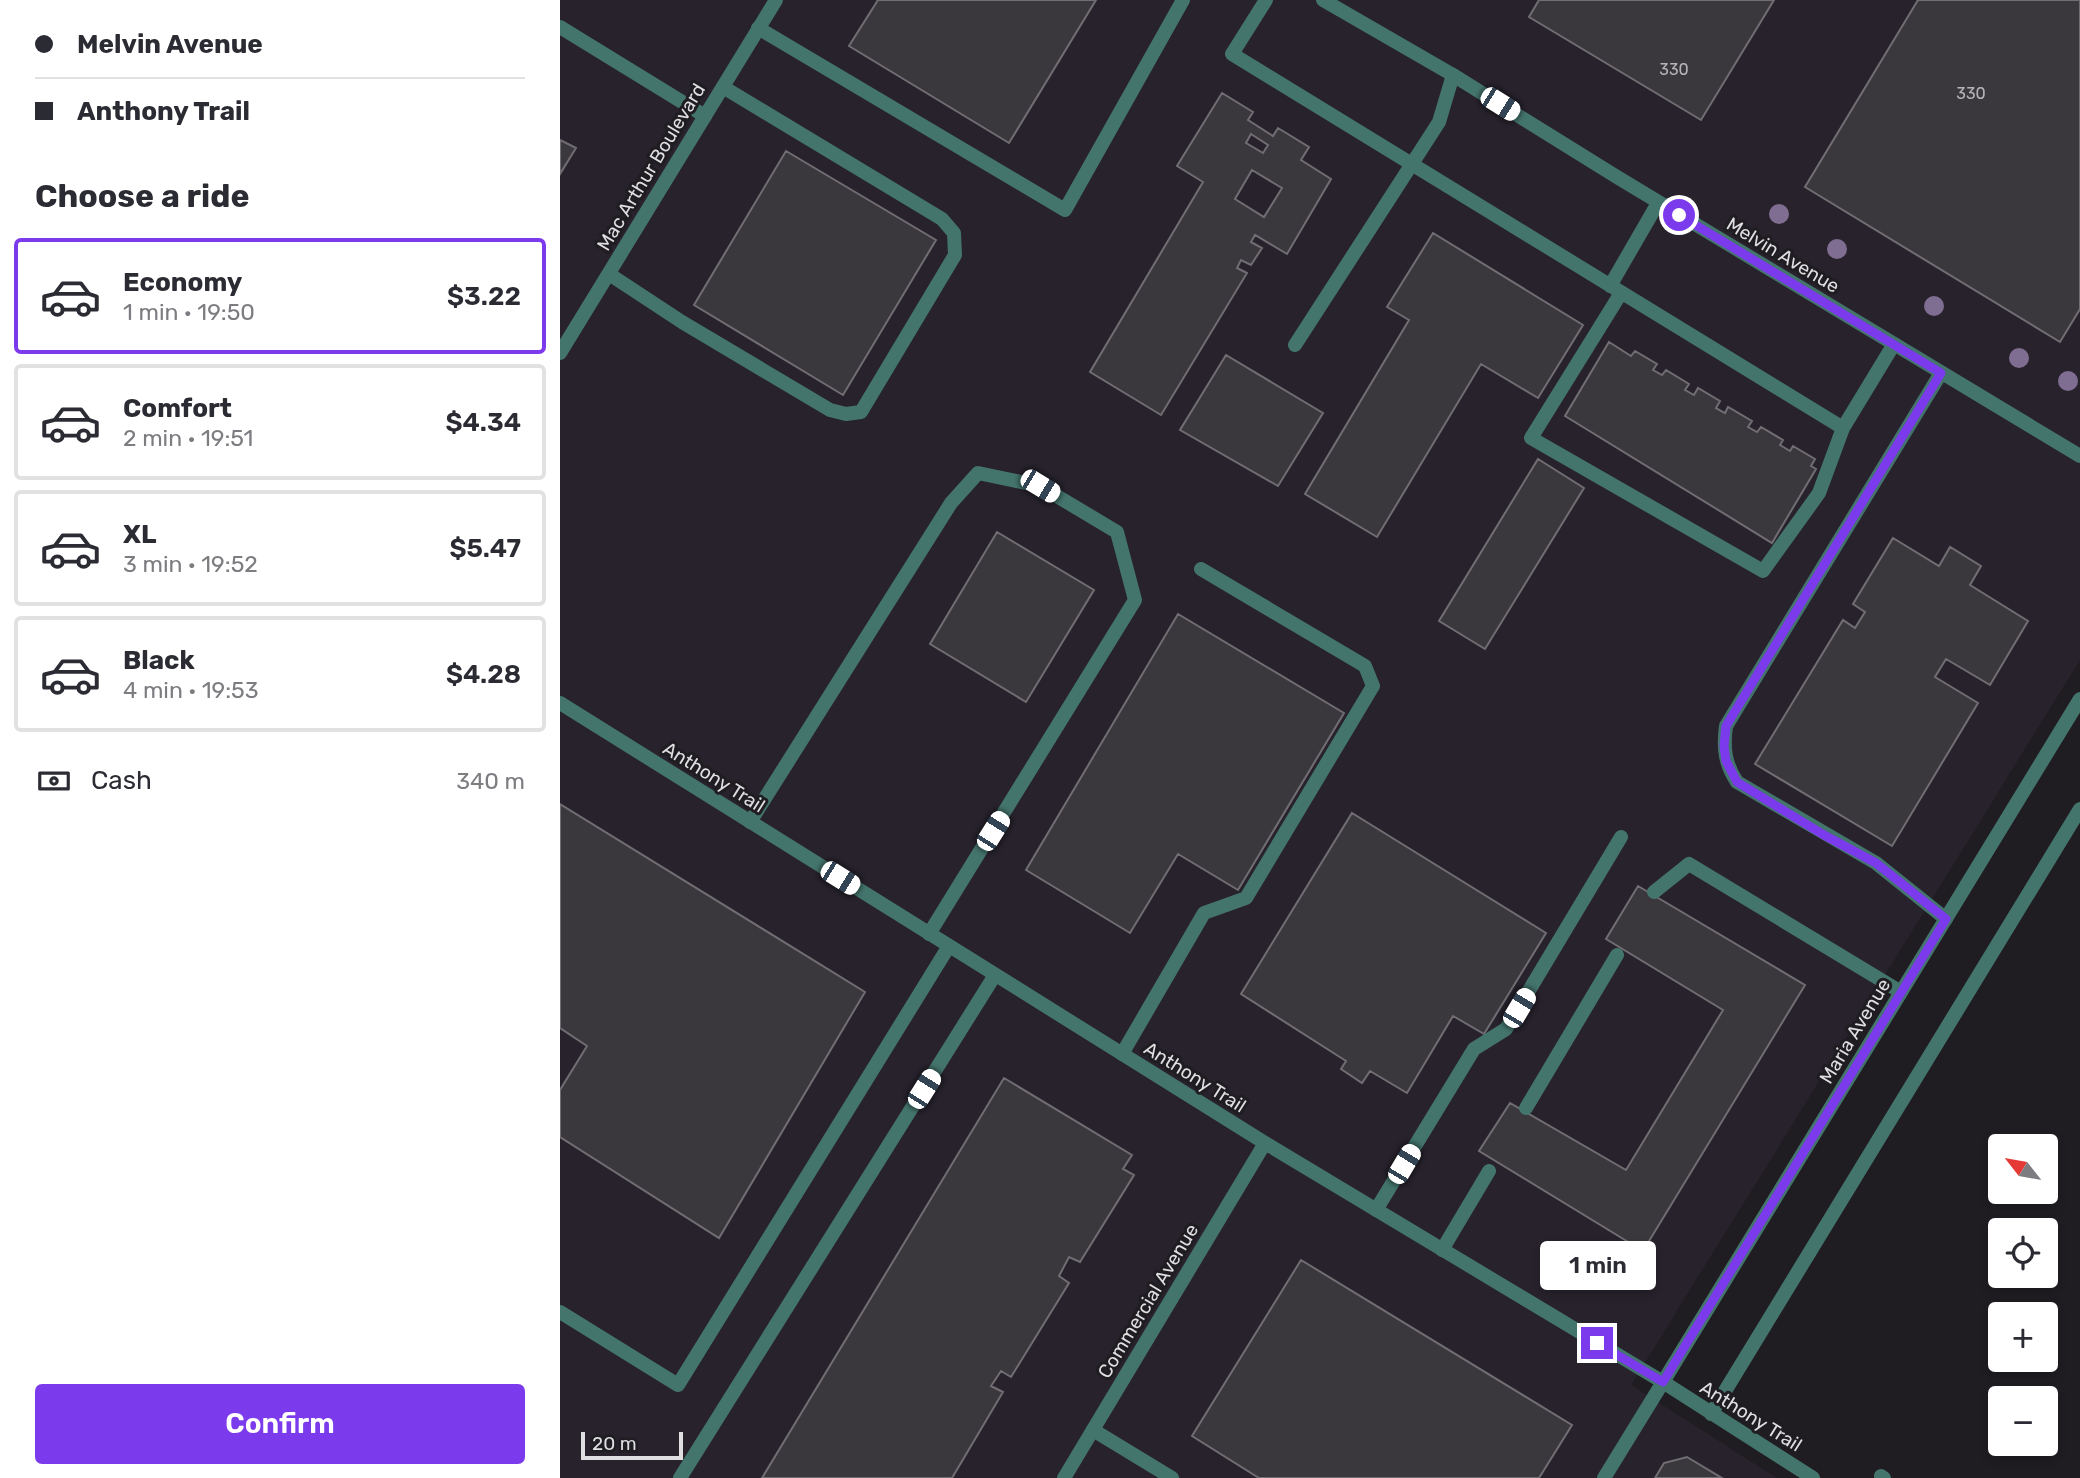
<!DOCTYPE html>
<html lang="en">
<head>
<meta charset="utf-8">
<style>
	body { margin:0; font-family:Rubik,sans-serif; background:#f7f7f7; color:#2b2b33; height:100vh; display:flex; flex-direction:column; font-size:26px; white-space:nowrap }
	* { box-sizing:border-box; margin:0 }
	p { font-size:23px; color:#7c7c81 }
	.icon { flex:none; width:38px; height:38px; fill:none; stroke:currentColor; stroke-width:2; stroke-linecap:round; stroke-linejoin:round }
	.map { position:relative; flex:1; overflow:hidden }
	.side { display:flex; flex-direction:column; background:#fff; width:560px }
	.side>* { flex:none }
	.guide { display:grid; align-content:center; height:154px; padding:0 35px; background:#fff }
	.needle { width:46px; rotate:301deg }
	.controls { position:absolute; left:1428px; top:1134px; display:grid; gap:14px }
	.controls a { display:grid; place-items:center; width:70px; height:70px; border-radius:7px; background:#fff; box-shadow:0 4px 10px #0003; font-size:35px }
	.scale { position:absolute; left:21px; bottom:18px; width:102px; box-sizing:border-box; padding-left:7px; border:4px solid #dfdee1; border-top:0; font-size:19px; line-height:24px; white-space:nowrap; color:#dfdee1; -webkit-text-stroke:5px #1f1d21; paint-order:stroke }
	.end { position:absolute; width:32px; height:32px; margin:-16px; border:9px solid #7c3aed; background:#fff; box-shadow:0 0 0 4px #fff }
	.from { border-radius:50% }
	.bubble { position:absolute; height:49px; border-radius:7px; background:#fff; box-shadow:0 4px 10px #0003; font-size:23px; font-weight:600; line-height:49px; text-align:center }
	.car { position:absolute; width:21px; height:42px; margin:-21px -10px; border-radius:9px; box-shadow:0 0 5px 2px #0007; background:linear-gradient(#fff 24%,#345 0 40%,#fff 0 76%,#345 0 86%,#fff 0) }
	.guide b { display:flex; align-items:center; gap:24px; height:66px; font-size:26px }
	.guide b+b { border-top:2px solid #e1e1e2 }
	.guide i { width:18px; height:18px; background:#2b2b33 }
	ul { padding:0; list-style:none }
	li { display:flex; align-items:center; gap:21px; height:116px; margin:0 14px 10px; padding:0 21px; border:4px solid #e1e1e2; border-radius:7px }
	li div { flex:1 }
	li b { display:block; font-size:26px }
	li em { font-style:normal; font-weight:600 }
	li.selected { border-color:#7c3aed }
	li>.icon { width:63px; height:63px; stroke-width:1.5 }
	h2 { padding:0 35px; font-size:32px; line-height:84px }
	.pay { display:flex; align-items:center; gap:18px; height:77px; padding:0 35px; font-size:26px }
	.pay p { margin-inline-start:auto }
	.button { display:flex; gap:14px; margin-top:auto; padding:14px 35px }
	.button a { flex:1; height:80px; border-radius:7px; background:#7c3aed; color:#fff; font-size:28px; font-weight:600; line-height:80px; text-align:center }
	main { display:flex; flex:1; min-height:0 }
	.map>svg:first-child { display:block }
	.built { fill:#27222c }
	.building { fill:#3a383c; stroke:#706e73; stroke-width:2; fill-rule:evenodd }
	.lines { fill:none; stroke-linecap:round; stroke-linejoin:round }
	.lane { stroke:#44756d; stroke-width:14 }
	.street { stroke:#44756d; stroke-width:14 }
	.tree { fill:#7f6d92 }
	.route { stroke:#7c3aed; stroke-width:9 }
	.labels { text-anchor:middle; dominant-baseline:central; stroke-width:6; stroke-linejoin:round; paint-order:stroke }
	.number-label { font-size:16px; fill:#b6b4b8 }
	.street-label { font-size:19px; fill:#dfdee1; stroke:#1f1d21 }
</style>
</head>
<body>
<main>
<section class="side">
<div class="guide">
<b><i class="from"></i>Melvin Avenue</b>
<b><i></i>Anthony Trail</b>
</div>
<h2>Choose a ride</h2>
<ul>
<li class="selected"><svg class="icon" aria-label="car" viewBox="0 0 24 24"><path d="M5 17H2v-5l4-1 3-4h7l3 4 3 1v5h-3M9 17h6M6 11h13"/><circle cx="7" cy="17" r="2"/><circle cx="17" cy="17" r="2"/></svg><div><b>Economy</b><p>1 min · 19:50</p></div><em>$3.22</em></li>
<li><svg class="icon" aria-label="car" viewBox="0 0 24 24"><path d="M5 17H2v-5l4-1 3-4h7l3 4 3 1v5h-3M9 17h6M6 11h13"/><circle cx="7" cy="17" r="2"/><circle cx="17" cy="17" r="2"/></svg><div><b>Comfort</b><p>2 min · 19:51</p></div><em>$4.34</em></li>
<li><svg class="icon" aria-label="car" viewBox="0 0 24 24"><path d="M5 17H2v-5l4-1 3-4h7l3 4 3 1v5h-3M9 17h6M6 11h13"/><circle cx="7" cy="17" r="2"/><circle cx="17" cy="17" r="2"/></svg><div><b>XL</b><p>3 min · 19:52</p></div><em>$5.47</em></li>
<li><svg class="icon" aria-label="car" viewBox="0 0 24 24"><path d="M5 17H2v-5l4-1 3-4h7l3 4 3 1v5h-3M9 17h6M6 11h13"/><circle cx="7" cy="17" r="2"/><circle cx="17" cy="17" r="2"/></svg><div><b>Black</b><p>4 min · 19:53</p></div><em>$4.28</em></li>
</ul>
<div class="pay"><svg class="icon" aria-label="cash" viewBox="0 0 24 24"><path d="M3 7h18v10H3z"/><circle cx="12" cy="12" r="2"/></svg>Cash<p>340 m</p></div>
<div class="button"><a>Confirm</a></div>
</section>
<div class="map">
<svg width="1520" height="1478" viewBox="0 0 1520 1478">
	<rect width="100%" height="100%" fill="#1f1d21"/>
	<path class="built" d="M0 0H1520V660L1071 1385 1217 1478H0Z"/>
	<path class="building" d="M318 0H536L449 143 289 46Z
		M979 0H1214L1141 120 969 17Z
		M1358 0H1520V309L1500 342 1245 187Z
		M662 93 693 112 688 120 713 136 718 128 749 147 741 160 771 179 727 254 695 235 691 242 702 248 691 265 681 260 677 268 687 273 601 415 530 372 643 182 617 166ZM691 134 708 145 703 153 686 143ZM692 170 722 188 704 217 675 199Z
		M0 140 16 148 0 174Z
		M226 151 376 240 283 395 134 305Z
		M873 233 1023 325 978 398 921 364 817 537 745 494 849 320 827 307Z
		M1049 342 1071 356 1075 351 1097 364 1093 370 1102 375 1106 370 1129 384 1125 390 1134 395 1138 388 1160 401 1156 408 1165 413 1168 407 1192 421 1188 427 1197 432 1201 427 1223 440 1220 445 1230 451 1233 446 1255 459 1251 466 1256 469 1212 543 1005 416Z
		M666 355 763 413 718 486 620 430Z
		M978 459 1024 488 925 649 879 621Z
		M437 532 534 590 466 702 370 644Z
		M1333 538 1379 566 1390 547 1421 566 1410 585 1468 621 1430 685 1386 659 1375 677 1418 703 1332 846 1195 764 1283 620 1295 628 1305 612 1293 604Z
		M618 614 784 713 678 890 618 854 570 933 466 870Z
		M0 804 305 992 159 1238 0 1137V1090L27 1046 0 1028Z
		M792 813 986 933 924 1034 893 1016 847 1093 810 1071 802 1083 781 1069 786 1061 681 994Z
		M1078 886 1245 985 1083 1251 919 1151 950 1103 1066 1170 1163 1010 1046 939Z
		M444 1078 572 1155 563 1169 574 1175 520 1262 509 1257 499 1276 509 1283 451 1377 441 1371 431 1386 443 1392 392 1478H202Z
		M741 1260 1012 1425 979 1478H699L632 1436Z
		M1127 1457 1162 1478H1095L1104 1463Z"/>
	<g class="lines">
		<path class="lane" d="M706 0 672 54 1283 428 1334 344
			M0 27 145 116
			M198 28 505 210 623 0
			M49 274 122 322 270 410 286 414 301 412 395 255 394 233 382 219 163 87
			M1050 286 1098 203
			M1061 293 971 438 1203 571 1259 493 1283 428
			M735 345 879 122 893 75
			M1381 373 1166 726C1163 748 1165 764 1177 782L1316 863 1386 919
			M190 822 391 503 418 473 480 486 557 532 575 600 369 934
			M1094 892 1129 864 1341 992
			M562 1054 644 913 686 898 813 686 805 666 641 569
			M966 1108 1057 955
			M816 1210 914 1049 946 1029 1061 837
			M882 1250 929 1171
			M0 1312 118 1385 389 946
			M533 1430 612 1478
			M120 1478 435 975
			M1044 1478 1103 1382"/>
		<path class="street" d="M763 0 893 75 1057 177 1520 456
			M0 353 216 0
			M0 703 705 1143 1103 1382 1253 1478
			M1103 1382 1520 699
			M1151 1414 1520 809
			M1321 1476 1324 1478
			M504 1478 705 1143"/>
	</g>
	<g class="tree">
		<circle cx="1219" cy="214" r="10"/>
		<circle cx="1277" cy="249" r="10"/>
		<circle cx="1374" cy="306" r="10"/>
		<circle cx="1459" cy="358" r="10"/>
		<circle cx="1508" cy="381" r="10"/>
	</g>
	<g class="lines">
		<path class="route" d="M1037 1343 1103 1382 1386 919 1316 863 1264 835 1177 782 1166 761 1164 746 1166 726 1381 373 1119 215"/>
	</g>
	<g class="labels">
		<g class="number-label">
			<text x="1114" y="69">330</text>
			<text x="1411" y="93">330</text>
		</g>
		<g class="street-label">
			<text transform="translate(91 167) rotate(-59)">Mac Arthur Boulevard</text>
			<text transform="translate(1223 255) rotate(31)">Melvin Avenue</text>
			<text transform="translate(154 777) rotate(32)">Anthony Trail</text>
			<text transform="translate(1295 1031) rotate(-59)">Maria Avenue</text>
			<text transform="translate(635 1077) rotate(32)">Anthony Trail</text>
			<text transform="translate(588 1301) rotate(-59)">Commercial Avenue</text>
			<text transform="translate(1191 1416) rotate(32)">Anthony Trail</text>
		</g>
	</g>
</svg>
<div class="controls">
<a><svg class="needle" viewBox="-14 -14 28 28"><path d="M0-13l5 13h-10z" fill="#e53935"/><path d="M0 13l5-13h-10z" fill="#7c7c81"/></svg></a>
<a><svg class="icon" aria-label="locate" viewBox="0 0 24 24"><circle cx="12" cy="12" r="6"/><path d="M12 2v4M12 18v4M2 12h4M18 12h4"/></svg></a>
<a>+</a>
<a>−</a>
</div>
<div class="scale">20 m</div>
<i class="end from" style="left:1119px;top:215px"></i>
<i class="end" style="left:1037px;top:1343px"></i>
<div class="bubble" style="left:980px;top:1241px;width:116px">1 min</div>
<i class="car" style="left:940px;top:104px;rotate:122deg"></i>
<i class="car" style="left:480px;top:486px;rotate:121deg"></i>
<i class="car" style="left:433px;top:831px;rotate:32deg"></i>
<i class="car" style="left:280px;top:878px;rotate:122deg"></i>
<i class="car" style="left:959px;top:1008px;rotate:31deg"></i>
<i class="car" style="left:364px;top:1089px;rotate:32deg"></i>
<i class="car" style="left:844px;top:1164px;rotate:31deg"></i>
</div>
</main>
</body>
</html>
